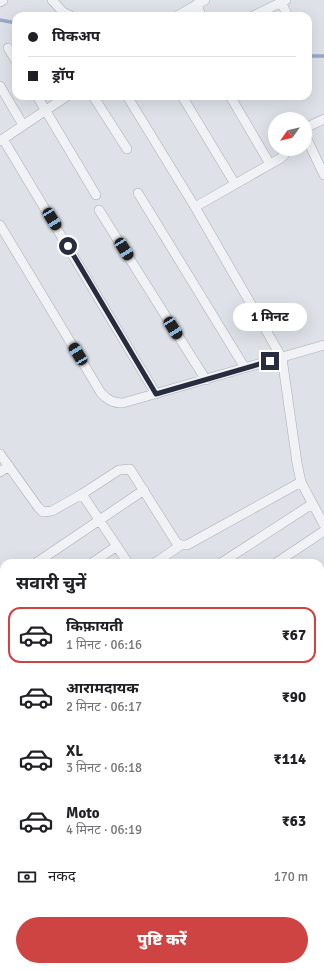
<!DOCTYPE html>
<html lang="hi">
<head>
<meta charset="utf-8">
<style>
	body { margin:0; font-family:Signika,"Noto Sans Devanagari",sans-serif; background:#f6f6f6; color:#202124; height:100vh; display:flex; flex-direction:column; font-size:15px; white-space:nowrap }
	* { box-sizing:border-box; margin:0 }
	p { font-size:13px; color:#757577 }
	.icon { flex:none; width:22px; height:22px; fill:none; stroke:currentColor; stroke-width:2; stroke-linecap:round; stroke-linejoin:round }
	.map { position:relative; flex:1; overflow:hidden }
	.side { position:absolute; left:0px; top:559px; width:324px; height:412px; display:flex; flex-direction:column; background:#fff; border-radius:12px 12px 0 0; box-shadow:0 4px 16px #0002 }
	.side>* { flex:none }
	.guide { position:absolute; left:12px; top:12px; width:300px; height:88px; border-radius:12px; box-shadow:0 4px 16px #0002; display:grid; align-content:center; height:88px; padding:0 16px; background:#fff }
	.needle { width:26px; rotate:236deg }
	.buttons { position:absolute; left:268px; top:112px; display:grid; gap:8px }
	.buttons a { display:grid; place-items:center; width:44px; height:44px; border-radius:50%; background:#fff; box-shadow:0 4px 16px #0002; font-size:20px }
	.end { position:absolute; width:18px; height:18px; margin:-9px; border:5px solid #282c3f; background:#fff; box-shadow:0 0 0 2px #fff }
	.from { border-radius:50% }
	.bubble { position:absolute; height:28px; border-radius:14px; background:#fff; box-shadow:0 4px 16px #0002; font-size:13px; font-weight:800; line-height:28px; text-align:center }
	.car { position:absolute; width:12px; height:24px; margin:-12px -6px; border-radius:5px; box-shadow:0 0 3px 1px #0007; background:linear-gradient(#222 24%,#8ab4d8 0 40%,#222 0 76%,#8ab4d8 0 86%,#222 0) }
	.guide b { display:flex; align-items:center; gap:14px; height:38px; font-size:15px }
	.guide b+b { border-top:1px solid #e0e0e0 }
	.guide i { width:10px; height:10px; background:#202124 }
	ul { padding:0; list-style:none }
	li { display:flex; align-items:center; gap:12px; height:56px; margin:0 8px 6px; padding:0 8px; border:2px solid transparent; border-radius:12px }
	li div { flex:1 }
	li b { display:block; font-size:15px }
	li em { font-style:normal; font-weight:800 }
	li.on { border-color:#ce4443 }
	li>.icon { width:36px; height:36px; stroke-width:1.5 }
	h2 { padding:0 16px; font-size:18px; line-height:48px }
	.pay { display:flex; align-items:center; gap:10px; height:44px; padding:0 16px; font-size:15px }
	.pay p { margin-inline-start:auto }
	.cta { display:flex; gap:8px; margin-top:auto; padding:8px 16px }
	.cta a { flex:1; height:46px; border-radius:24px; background:#ce4443; color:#fff; font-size:16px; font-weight:800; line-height:46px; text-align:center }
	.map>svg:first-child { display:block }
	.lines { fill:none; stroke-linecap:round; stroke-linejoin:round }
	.stream { stroke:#99a8c8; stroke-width:3.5 }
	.street-casing { stroke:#a7abb5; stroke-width:10 }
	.street { stroke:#f1f2f6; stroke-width:9 }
	.route { stroke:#282c3f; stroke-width:5 }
</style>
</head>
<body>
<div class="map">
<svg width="324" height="971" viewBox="0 0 324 971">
	<rect width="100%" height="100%" fill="#dee1e8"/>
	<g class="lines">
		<path class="stream" d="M0 20 16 23
			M308 56H324"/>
		<g class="street-casing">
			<path id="street" d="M52 0 63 12 71 16
				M0 2 3 0
				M281 2 288 16
				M197 4 201 16
				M177 16 205 0
				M253 16 286 0
				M8 48 16 61
				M0 86 23 125
				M37 96 96 195
				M93 96 127 149
				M127 96 195 207 282 358 297 463 301 482 324 525
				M182 96 235 184
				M230 96 270 164
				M305 128 324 119
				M305 135 324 175
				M3 139 156 394
				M0 141 67 96
				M138 193 245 368
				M195 207 281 158 284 155 286 149
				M99 210 206 380
				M0 225 101 393C108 400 113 403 123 403L324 345
				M0 454 38 507 43 512 52 511 82 494 119 470 130 469 176 542 181 545H187L301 482
				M0 472 9 466
				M82 494 128 563
				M36 563 144 490
				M92 563 117 546
				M155 563 181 545
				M221 563 312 504
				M276 563 324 531
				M320 575 324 573
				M320 735 324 732
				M0 758 4 765
				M320 775 324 772
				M320 819 324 817
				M320 855 324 861
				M320 872 324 869
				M320 943 324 950
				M187 967 190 971
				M225 967 227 971
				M256 967 259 971
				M285 967 288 971
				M165 971 171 967"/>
		</g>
		<use href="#street" class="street"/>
	</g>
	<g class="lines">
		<path class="route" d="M68 246 156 394 270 361"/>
	</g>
</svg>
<div class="buttons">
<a><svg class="needle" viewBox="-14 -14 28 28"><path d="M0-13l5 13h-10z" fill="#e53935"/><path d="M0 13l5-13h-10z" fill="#757577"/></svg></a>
</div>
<i class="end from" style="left:68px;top:246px"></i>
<i class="end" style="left:270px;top:361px"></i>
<div class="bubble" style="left:233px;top:303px;width:74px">1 मिनट</div>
<i class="car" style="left:52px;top:219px;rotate:149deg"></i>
<i class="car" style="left:124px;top:249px;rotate:148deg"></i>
<i class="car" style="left:173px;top:328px;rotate:148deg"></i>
<i class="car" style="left:78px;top:354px;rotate:329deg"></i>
<div class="guide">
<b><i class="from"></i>पिकअप</b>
<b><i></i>ड्रॉप</b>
</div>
<section class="side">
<h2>सवारी चुनें</h2>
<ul>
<li class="on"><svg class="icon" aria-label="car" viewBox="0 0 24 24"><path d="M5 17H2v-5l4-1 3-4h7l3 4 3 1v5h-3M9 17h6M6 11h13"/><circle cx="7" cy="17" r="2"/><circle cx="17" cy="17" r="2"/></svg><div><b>किफ़ायती</b><p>1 मिनट · 06:16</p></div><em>₹67</em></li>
<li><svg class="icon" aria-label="car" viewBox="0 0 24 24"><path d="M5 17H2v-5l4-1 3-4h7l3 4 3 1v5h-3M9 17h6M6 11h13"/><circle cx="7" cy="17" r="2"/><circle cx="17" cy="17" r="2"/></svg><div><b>आरामदायक</b><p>2 मिनट · 06:17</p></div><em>₹90</em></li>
<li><svg class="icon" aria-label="car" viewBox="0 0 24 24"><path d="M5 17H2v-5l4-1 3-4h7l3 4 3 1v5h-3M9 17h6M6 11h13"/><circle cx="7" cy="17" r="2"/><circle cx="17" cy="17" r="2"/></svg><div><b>XL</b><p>3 मिनट · 06:18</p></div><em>₹114</em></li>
<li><svg class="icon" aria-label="car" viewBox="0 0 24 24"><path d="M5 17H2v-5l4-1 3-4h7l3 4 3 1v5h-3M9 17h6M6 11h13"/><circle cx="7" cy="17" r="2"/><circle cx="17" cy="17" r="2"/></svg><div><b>Moto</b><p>4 मिनट · 06:19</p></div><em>₹63</em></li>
</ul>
<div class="pay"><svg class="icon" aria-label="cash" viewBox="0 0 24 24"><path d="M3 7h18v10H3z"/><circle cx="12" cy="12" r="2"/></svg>नकद<p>170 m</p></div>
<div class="cta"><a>पुष्टि करें</a></div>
</section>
</div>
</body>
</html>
